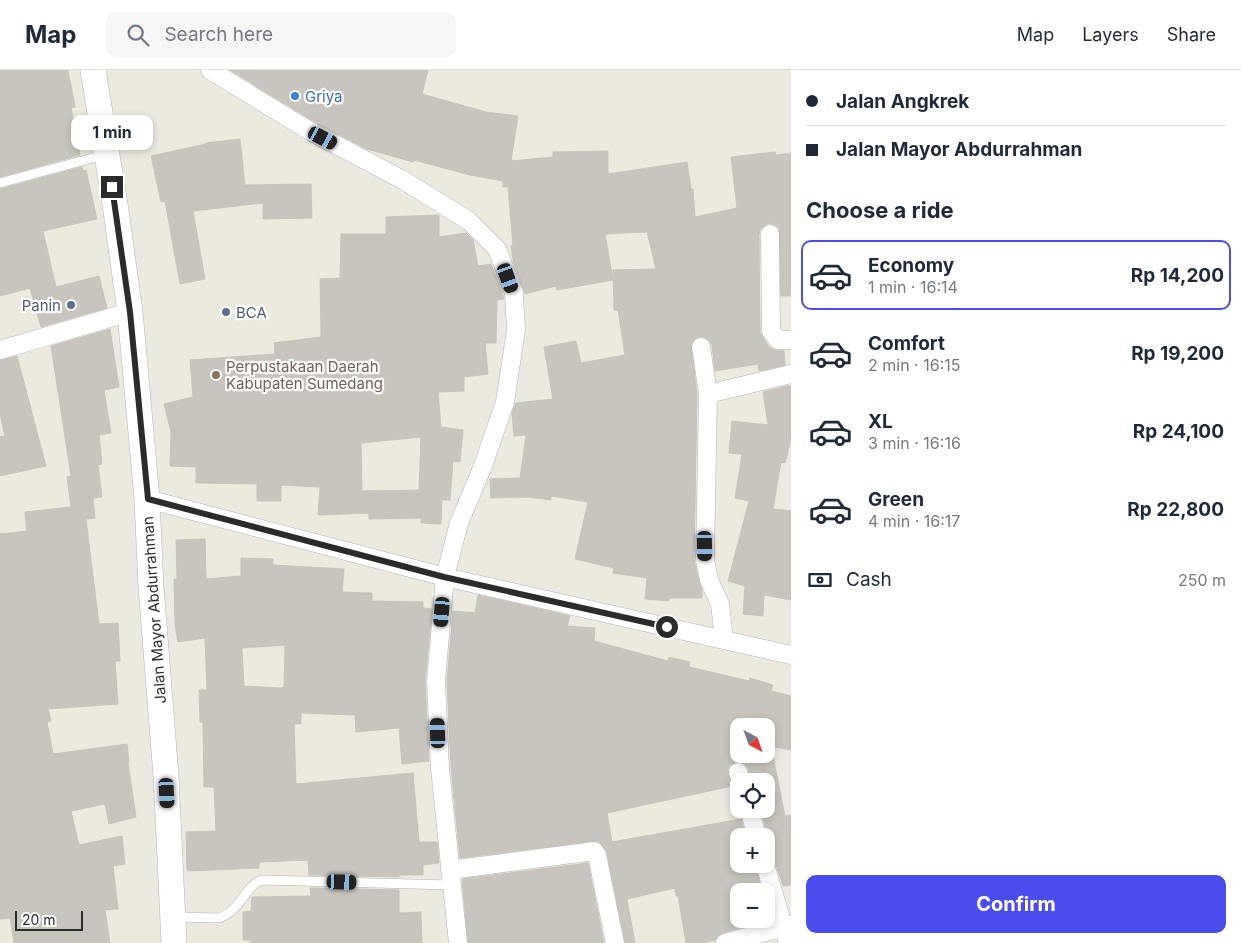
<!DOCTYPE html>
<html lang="en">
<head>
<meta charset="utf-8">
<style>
	body { margin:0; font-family:Inter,sans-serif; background:#f6f6f7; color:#1f2937; height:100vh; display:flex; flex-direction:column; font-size:19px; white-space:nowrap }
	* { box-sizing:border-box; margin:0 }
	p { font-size:16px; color:#747a83 }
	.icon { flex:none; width:28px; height:28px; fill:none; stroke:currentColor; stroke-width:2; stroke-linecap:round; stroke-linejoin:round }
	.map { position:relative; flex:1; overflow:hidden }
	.side { display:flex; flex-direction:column; background:#fff; width:450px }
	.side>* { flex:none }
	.top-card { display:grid; align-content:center; height:110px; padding:0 15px; background:#fff }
	.needle { width:32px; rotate:139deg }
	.controls { position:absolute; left:730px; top:648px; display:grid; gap:10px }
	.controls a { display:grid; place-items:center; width:45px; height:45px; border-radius:10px; background:#fff; box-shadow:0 2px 8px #0003; font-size:25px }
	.scale { position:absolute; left:15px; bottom:12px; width:68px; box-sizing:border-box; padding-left:5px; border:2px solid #2b2b2b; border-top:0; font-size:14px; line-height:18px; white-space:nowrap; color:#2b2b2b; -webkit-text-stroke:4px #fff; paint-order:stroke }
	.end { position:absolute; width:22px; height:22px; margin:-11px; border:6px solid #2b2b2b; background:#fff; box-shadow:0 0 0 2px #fff }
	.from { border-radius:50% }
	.bubble { position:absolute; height:35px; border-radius:10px; background:#fff; box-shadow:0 2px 8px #0003; font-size:16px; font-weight:700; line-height:35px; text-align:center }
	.car { position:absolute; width:15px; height:30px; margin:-15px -8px; border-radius:6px; box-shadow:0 0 4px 1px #0007; background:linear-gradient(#222 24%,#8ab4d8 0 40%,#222 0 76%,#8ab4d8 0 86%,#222 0) }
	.top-card b { display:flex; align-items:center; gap:18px; height:48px; font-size:19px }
	.top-card b+b { border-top:1px solid #e0e1e3 }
	.top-card i { width:12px; height:12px; background:#1f2937 }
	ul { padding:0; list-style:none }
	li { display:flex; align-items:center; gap:15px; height:70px; margin:0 10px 8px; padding:0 5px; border:2px solid transparent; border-radius:10px }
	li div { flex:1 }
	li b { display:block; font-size:19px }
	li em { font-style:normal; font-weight:700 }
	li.active { border-color:#4b4cec }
	li>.icon { width:45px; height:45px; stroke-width:1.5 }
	h2 { padding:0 15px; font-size:22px; line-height:60px }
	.pay { display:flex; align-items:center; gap:12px; height:55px; padding:0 15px; font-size:19px }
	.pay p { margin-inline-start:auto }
	.action { display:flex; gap:10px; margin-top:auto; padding:10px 15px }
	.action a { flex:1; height:58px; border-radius:10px; background:#4b4cec; color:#fff; font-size:20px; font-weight:700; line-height:58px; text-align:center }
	header { display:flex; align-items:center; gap:30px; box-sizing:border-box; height:70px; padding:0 25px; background:#fff; border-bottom:1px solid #e0e1e3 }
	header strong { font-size:24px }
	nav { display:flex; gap:28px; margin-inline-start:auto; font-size:18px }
	.search { width:350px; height:45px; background:#f6f6f7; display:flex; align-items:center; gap:12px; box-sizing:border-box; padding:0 18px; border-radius:10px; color:#747a83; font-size:19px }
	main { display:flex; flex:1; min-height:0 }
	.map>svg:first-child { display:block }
	.building { fill:#c8c5be; stroke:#c7c5b8; fill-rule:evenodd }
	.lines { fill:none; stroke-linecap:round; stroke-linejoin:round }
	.lane-casing { stroke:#b2b2be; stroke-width:10 }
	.street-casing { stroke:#b2b2be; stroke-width:19 }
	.secondary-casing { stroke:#b2b2be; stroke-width:26 }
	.lane { stroke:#fff; stroke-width:9 }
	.street { stroke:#fff; stroke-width:18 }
	.secondary { stroke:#fff; stroke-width:25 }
	.route { stroke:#2b2b2b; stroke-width:6 }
	.shop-dot { fill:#3f7fe0; stroke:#fff; stroke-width:2 }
	.service-dot { fill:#5c6f8a; stroke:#fff; stroke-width:2 }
	.education-dot { fill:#8d6e63; stroke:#fff; stroke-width:2 }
	.labels { text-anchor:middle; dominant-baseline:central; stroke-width:4.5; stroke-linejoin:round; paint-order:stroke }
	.shop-label { font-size:15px; fill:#366cbe; stroke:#fff; text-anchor:start }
	.service-label { font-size:15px; fill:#4e5e75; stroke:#fff; text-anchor:end }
	.education-label { font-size:15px; fill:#785e54; stroke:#fff; text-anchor:start }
	.street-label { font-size:15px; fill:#2b2b2b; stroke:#fff }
</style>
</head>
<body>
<header>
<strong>Map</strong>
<div class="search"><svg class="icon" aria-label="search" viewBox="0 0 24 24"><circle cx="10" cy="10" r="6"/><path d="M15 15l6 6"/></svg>Search here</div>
<nav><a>Map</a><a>Layers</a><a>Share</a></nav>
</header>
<main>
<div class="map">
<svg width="791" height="873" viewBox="0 0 791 873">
	<rect width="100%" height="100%" fill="#ece9df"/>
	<path class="building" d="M0 0H68L75 37 71 38 80 85 0 107Z
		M230 0H428L422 24 486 42 518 46 511 91 553 87V82L608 81V104L687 92 691 119H693L695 147 737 138 731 87 775 82 776 85 791 83V226H781L779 159 776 155 769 153 761 158 759 164 760 262 769 277 774 280 784 281 785 295 759 301 758 294 715 301 712 275 709 270 704 267H699L694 269 691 274 697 325 694 490 702 520V528H669V531L645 529 647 508 613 503 614 498 575 489 588 432 551 426V430L529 427 491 428 490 409 520 408 526 365 514 366 512 343 516 333 553 329 544 277 576 271 581 293 625 285 618 240H614L613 200 656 199 647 162 605 164 613 210 557 220 556 216 525 224 513 190 511 176H513L508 117H503V111L470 105 414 90 413 92 367 79 313 51Z
		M240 69 245 115 311 114 312 148 263 149V133L193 141 205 209 180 214 165 131 161 132 151 86 206 74V73Z
		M82 97 83 101 86 100 97 149 43 161 56 217 99 206 107 238 41 257 30 218 0 226V119Z
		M439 145V167L466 163 473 170 478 196 491 194 504 229 497 230 496 273H485L488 304 464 307V321L438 322 441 357 463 360 460 392 453 391 450 430H442L441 454 421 453V448L369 449V443L318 445 320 417 281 415V431H257V414L196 413V397L170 396 171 362 164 334 193 327 190 290 275 284 274 273 321 267 320 209 340 208 341 164H386V147ZM421 367 419 420 362 421 361 373Z
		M110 259 119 317 104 320 111 363 99 365 102 394 98 395 102 427 93 428 95 448 86 449 99 554 118 553 120 591H115L118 634 48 639 51 651 47 652 53 684 127 674 129 692 128 693 136 747 109 754 105 734 71 741 79 775 122 766 125 794 113 796 118 839 105 840 110 873H14L10 848 0 849V464L27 461 25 442 71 437 67 407 71 406 51 276Z
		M17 286 46 396 0 406V367L5 366 0 343V290Z
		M786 316H791V369L785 393 781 392 773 439 791 441V530L764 525 763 546 743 544 745 516 728 511 749 431 735 428 742 384 729 383 732 351 768 355 763 322Z
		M205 469 206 509 241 506V488L273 489V495L344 499 342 522 372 523V531L423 532V538L432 539 425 611 429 691 402 694 399 658 356 662 355 645 301 643V654H294L296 714 413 703 419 772H437L439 793 423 795V805H399V807L309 805 308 790 259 792V798L187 801 186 762 216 761 214 717H204L203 652H200L199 620H207L205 568 178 572 175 555 174 509H177L176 470ZM285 575 284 617 281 618 244 616 242 578Z
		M478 525 570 546 567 556 595 558 594 571 668 591 669 587 690 592 689 597 749 611 750 608 773 615 771 621 791 626V680L771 676 785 746 791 745V815L783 816 775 791 772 786 766 784 767 763 762 745H764L762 739H766V711H751L748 698 745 694 740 692 730 695 728 699 732 716 607 743 612 772 741 749 746 766H739V794H755L762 820 737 821 739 849H742L743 857 722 863 715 870 704 873H686L678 826H676L675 818 627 829 635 873H625L607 783 602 775 598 771 460 788 451 697 447 611 453 541 475 543ZM739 656H766V684H739Z
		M588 793 604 873H468L462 809Z
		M310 818 399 820V843L421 842 422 873H251V870H243V842L251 841 252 827 311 826Z"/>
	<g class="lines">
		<g class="lane-casing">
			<path id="lane" d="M0 113 104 85
				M175 847 218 848C240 843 245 815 262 810L451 815"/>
		</g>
		<g class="street-casing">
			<path id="street" d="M210 0 308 60 403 110 469 151 497 179 514 223 516 260 505 332 483 396 459 453 445 507 436 611 440 698 458 873
				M770 164 771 261 778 270H791
				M701 277 708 324
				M0 280 130 242
				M147 429 445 507 791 585
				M724 569 720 534 709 510 705 490 708 324 791 304
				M738 702 741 711
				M749 739 757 766
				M765 794 788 873
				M450 800 594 781 597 785 615 873
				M725 873 791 855"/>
		</g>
		<g class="secondary-casing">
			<path id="secondary" d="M93 0 115 134 130 242 147 429 151 517 166 706 174 873"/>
		</g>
		<use href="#lane" class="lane"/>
		<use href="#street" class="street"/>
		<use href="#secondary" class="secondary"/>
	</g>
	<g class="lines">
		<path class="route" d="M112 117 130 242 148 429 444 507 667 557"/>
	</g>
	<circle class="shop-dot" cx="295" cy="26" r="5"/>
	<g class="service-dot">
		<circle cx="71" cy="235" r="5"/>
		<circle cx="226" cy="242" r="5"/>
	</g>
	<circle class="education-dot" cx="216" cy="305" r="5"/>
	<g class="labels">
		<g class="shop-label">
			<text x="305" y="26">Griya</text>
		</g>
		<g class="service-label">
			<text x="61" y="235">Panin</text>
			<text x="236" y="242" text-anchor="start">BCA</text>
		</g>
		<g class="education-label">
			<text x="226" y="296">Perpustakaan Daerah<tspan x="226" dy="17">Kabupaten Sumedang</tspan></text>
		</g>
		<g class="street-label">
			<text transform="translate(154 540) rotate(-94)">Jalan Mayor Abdurrahman</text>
		</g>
	</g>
</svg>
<div class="controls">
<a><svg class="needle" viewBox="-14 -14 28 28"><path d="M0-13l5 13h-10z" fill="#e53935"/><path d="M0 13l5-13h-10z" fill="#747a83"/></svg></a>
<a><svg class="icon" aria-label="locate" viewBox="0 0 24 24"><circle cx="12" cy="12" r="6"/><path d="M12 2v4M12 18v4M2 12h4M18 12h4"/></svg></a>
<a>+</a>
<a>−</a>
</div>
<div class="scale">20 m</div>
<i class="end from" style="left:667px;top:557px"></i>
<i class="end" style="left:112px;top:117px"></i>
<div class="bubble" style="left:71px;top:45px;width:82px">1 min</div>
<i class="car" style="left:323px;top:68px;rotate:118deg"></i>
<i class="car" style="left:508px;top:208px;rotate:160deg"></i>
<i class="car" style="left:705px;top:476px;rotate:179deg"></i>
<i class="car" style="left:442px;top:542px;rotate:185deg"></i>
<i class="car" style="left:438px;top:663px;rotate:358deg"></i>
<i class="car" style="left:167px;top:723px;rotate:177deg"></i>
<i class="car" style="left:342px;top:812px;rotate:92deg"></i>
</div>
<section class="side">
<div class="top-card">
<b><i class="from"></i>Jalan Angkrek</b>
<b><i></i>Jalan Mayor Abdurrahman</b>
</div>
<h2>Choose a ride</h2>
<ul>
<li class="active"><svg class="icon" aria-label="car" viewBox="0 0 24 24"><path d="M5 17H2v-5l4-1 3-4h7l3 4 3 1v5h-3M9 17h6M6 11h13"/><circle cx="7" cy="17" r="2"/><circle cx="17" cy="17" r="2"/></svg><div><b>Economy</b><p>1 min · 16:14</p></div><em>Rp 14,200</em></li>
<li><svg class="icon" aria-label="car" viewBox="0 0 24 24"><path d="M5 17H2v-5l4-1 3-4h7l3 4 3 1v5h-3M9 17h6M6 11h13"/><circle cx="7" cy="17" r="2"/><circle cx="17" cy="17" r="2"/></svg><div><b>Comfort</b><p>2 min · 16:15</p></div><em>Rp 19,200</em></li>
<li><svg class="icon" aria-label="car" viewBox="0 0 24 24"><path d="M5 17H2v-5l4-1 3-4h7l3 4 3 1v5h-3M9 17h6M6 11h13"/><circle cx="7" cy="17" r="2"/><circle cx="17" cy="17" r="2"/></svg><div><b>XL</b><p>3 min · 16:16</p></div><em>Rp 24,100</em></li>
<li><svg class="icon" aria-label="car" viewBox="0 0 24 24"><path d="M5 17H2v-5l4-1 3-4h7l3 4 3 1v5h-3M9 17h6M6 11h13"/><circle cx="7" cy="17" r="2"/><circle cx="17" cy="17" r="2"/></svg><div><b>Green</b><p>4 min · 16:17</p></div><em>Rp 22,800</em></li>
</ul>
<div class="pay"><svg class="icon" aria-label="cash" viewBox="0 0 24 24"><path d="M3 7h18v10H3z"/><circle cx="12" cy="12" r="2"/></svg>Cash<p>250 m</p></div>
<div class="action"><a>Confirm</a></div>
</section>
</main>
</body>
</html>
